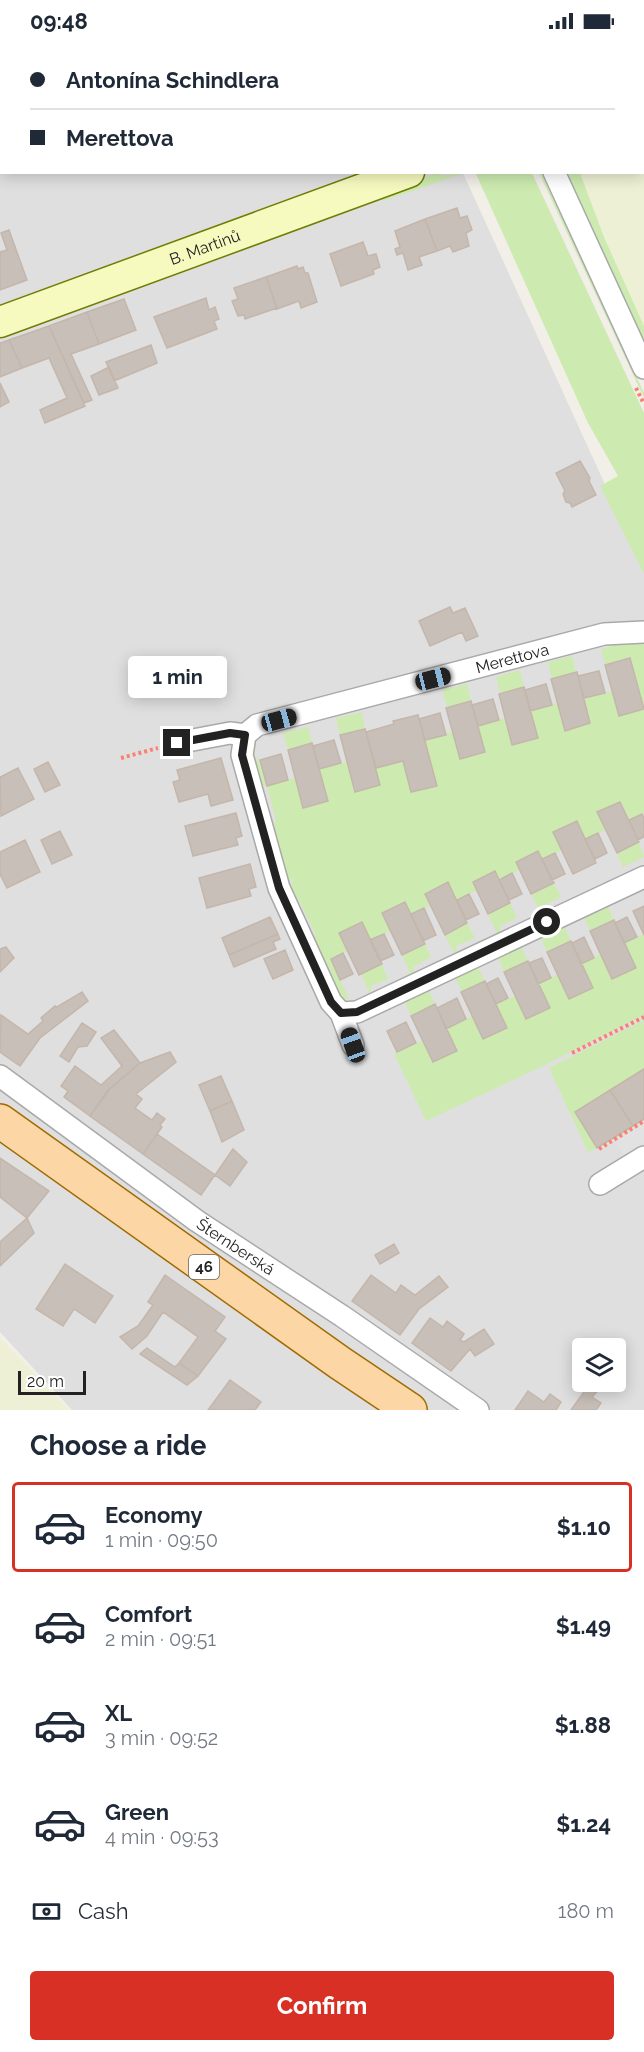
<!DOCTYPE html>
<html lang="en">
<head>
<meta charset="utf-8">
<style>
	body { margin:0; font-family:Raleway,sans-serif; background:#f6f6f7; color:#1f2937; height:100vh; display:flex; flex-direction:column; font-size:22px; white-space:nowrap }
	* { box-sizing:border-box; margin:0 }
	p { font-size:20px; color:#747a83 }
	.icon { flex:none; width:33px; height:33px; fill:none; stroke:currentColor; stroke-width:2; stroke-linecap:round; stroke-linejoin:round }
	.map { position:relative; height:1368px; overflow:hidden }
	.drawer { display:flex; flex-direction:column; background:#fff; flex:1 }
	.drawer>* { flex:none }
	.guide { position:absolute; left:0px; top:0px; width:645px; height:132px; box-shadow:0 3px 15px #0003; display:grid; align-content:center; height:132px; padding:0 30px; background:#fff }
	.tools { position:absolute; left:572px; top:1296px; display:grid; gap:12px }
	.tools a { display:grid; place-items:center; width:54px; height:54px; border-radius:6px; background:#fff; box-shadow:0 3px 15px #0003; font-size:30px }
	.scale { position:absolute; left:18px; bottom:15px; width:68px; box-sizing:border-box; padding-left:6px; border:3px solid #222; border-top:0; font-size:16px; line-height:21px; white-space:nowrap; color:#222; -webkit-text-stroke:4px #fff; paint-order:stroke }
	.end { position:absolute; width:27px; height:27px; margin:-14px; border:8px solid #222; background:#fff; box-shadow:0 0 0 3px #fff }
	.from { border-radius:50% }
	.bubble { position:absolute; height:42px; border-radius:6px; background:#fff; box-shadow:0 3px 15px #0003; font-size:20px; font-weight:700; line-height:42px; text-align:center }
	.car { position:absolute; width:18px; height:36px; margin:-18px -9px; border-radius:8px; box-shadow:0 0 4px 2px #0007; background:linear-gradient(#222 24%,#8ab4d8 0 40%,#222 0 76%,#8ab4d8 0 86%,#222 0) }
	.guide b { display:flex; align-items:center; gap:21px; height:57px; font-size:22px }
	.guide b+b { border-top:2px solid #e0e1e3 }
	.guide i { width:15px; height:15px; background:#1f2937 }
	ul { padding:0; list-style:none }
	li { display:flex; align-items:center; gap:18px; height:90px; margin:0 12px 9px; padding:0 18px; border:3px solid transparent; border-radius:6px }
	li div { flex:1 }
	li b { display:block; font-size:22px }
	li em { font-style:normal; font-weight:700 }
	li.selected { border-color:#d93025 }
	li>.icon { width:54px; height:54px; stroke-width:1.5 }
	h2 { padding:0 30px; font-size:27px; line-height:72px }
	.pay { display:flex; align-items:center; gap:15px; height:66px; padding:0 30px; font-size:22px }
	.pay p { margin-inline-start:auto }
	.action { display:flex; gap:12px; margin-top:auto; padding:12px 30px }
	.action a { flex:1; height:69px; border-radius:6px; background:#d93025; color:#fff; font-size:24px; font-weight:700; line-height:69px; text-align:center }
	.status { display:flex; justify-content:space-between; align-items:center; height:42px; padding:0 30px; background:#fff; direction:ltr }
	.status svg { height:16px; fill:currentColor }
	.map>svg:first-child { display:block }
	.residential { fill:#e0dfdf; fill-rule:evenodd }
	.farmland { fill:#eef0d5 }
	.grass { fill:#cdebb0 }
	.parking { fill:#e2e2e2 }
	.building { fill:#c7bfb8; stroke:#c4b6ab; stroke-width:1.5 }
	.lines { fill:none; stroke-linecap:round; stroke-linejoin:round }
	.street-casing { stroke:#a9a9a9; stroke-width:24 }
	.secondary-casing { stroke:#707d05; stroke-width:33 }
	.primary-casing { stroke:#a06b00; stroke-width:36 }
	.path { stroke:#fa8072; stroke-width:4; stroke-dasharray:3 3; stroke-linecap:butt }
	.street { stroke:#fff; stroke-width:21 }
	.secondary { stroke:#f7fabf; stroke-width:30 }
	.primary { stroke:#fcd6a4; stroke-width:33 }
	.route { stroke:#222; stroke-width:8 }
	.labels { text-anchor:middle; dominant-baseline:central; stroke-width:5; stroke-linejoin:round; paint-order:stroke }
	.shield { fill:#fff; stroke:#646464; stroke-width:1.5 }
	.shield-label { font-size:15px; font-weight:bold; fill:#222 }
	.street-label { font-size:16px; fill:#222; stroke:#fff }
</style>
</head>
<body>
<div class="status"><b>09:48</b><svg viewBox="0 0 49 12"><path d="M0 12V9h3v3zM5 12V6h3v6zM10 12V3h3v9zM15 12V0h3v12zM26 1h20v11H26zM47 4h2v5h-2z"/></svg></div>
<div class="map">
<svg width="644" height="1368" viewBox="0 0 644 1368">
	<rect width="100%" height="100%" fill="#f2efe9"/>
	<path class="residential" d="M0 0H92V1L2 2V130L463 131 644 528V1368H72L0 1290ZM582 1306H615V1340H582Z
		M127 0H521L522 1H119Z"/>
	<path class="farmland" d="M644 67V284L604 195 580 131 644 130Z
		M0 1296 69 1368H0Z"/>
	<path class="grass" d="M479 130 532 131 644 371V532L600 444 618 434 588 381 476 132Z
		M437 131H441L443 135 456 131 461 132 383 159V152Z
		M539 131H541L570 192C583 199 594 225 592 240L644 351V356Z
		M564 131H580L604 195 644 284V302Z
		M614 597 644 598V771L629 778 620 760 597 770 605 788 585 797 554 790 562 808 542 817 538 809 516 820 520 828 499 838 495 830 473 840 477 848 457 858 448 841 425 852 431 863 411 872 405 860 382 871 390 889 370 898 362 881 339 891 347 909 331 917 349 957H342L334 943 335 939 328 924 322 922 311 900 315 892 299 858 292 857 285 844 294 839 293 837 284 841 269 786 276 779 267 744 257 741 250 713 254 697 257 707 254 709 257 719 260 718 267 743 295 736 304 766 328 759 319 727 347 720 355 750 380 743 376 726 403 719 412 750 437 744 425 698 452 690 460 717 484 710 478 684 552 663 558 661 565 688 590 681 584 656 612 649 619 674 643 668 630 616 605 623 601 607 612 604Z
		M572 614 576 631 552 637 548 620Z
		M520 628 524 645 500 651 496 635Z
		M467 642 471 659 447 665 442 648Z
		M362 670 365 687 340 693 336 676Z
		M308 685 312 701 288 708 283 691Z
		M639 800 644 815 623 825 617 811Z
		M554 841 561 855 538 866 531 852Z
		M510 861 517 876 500 884V891L497 892 488 872Z
		M607 862 614 878 590 889 583 873Z
		M467 881 475 896 456 904 457 909 454 911 445 893Z
		M563 882 571 899 547 910 540 894Z
		M644 892V973L545 1023 426 1079 394 1012 423 998 434 1020 457 1009 446 987 472 974 483 997 496 962 515 954 526 977 550 966 538 942 558 932 569 957 592 946 581 922 601 912 612 937 636 926 624 901Z
		M425 902 431 915 413 925 414 932 411 934 402 913Z
		M520 903 528 919 504 930 497 913Z
		M382 922 388 937 371 944 370 953 361 932Z
		M477 924 485 939 462 949 454 934Z
		M428 947 435 962 411 974 404 958Z
		M644 978V1027L575 1070 597 1106 588 1110 549 1026Z"/>
	<path class="parking" d="M644 1081V1103L625 1115 615 1098Z"/>
	<path class="building" d="M457 166 460 176 467 174 472 188 466 191 469 204 453 210 450 204 437 209 425 177Z
		M425 177 437 209 419 215 422 223 408 228 403 211 397 213 395 207 400 205 395 189Z
		M9 188 27 238 0 248V210L7 208 1 191Z
		M363 200 368 214 376 212 380 225 373 228 374 232 341 244 330 212Z
		M297 224 298 227 303 225 305 231H308L317 260 301 266 299 259 277 267 266 235Z
		M266 235 277 266 245 277 244 273 238 274 232 259 238 257 234 246Z
		M206 256 209 268 215 265 219 277 214 279 217 287 167 306 154 275Z
		M124 257 136 288 99 302 87 270Z
		M87 270 99 302 71 312 92 358 84 361 49 284Z
		M49 284 85 364 45 381 40 368 67 356 49 316 22 326 9 298Z
		M9 298 22 326 0 335V301Z
		M151 303 157 321 114 339 106 320Z
		M109 325 118 346 99 353 91 334Z
		M0 341 9 360 0 365Z
		M580 419 590 436 589 439 596 453 572 465 570 461 566 460 563 452 565 449 556 431Z
		M450 565 453 571 465 566 478 594 466 599 462 590 430 604 419 579Z
		M630 616 644 667 619 674 605 623Z
		M599 629 605 651 584 656 578 634Z
		M577 630 590 681 565 689 551 637Z
		M546 642 552 663 530 669 525 648Z
		M524 645 538 696 512 703 499 652Z
		M493 657 499 678 478 684 472 663Z
		M471 659 485 710 460 717 446 666Z
		M440 671 446 693 425 698 419 677Z
		M418 673 437 744 411 750 403 719 376 726 366 690 394 682 393 679Z
		M365 687 380 743 355 750 340 693Z
		M334 698 341 721 319 727 313 704Z
		M312 701 328 759 303 766 288 708Z
		M281 712 288 738 267 744 260 718Z
		M221 716 233 758 211 764 208 752 179 760 173 740 180 738 177 728Z
		M48 720 60 743 45 750 34 727Z
		M18 726 34 757 1 774 0 735Z
		M620 760 639 800 617 811 597 770Z
		M236 771 242 794 236 796 238 803 193 814 185 784Z
		M642 772 644 776V795L638 798 629 778Z
		M577 779 596 821 573 832 553 790Z
		M60 789 72 813 52 822 41 798Z
		M598 791 607 811 595 817 585 797Z
		M25 798 40 830 7 846 0 832V810Z
		M538 809 554 841 531 852 516 820Z
		M555 811 565 832 552 838 542 817Z
		M250 822 256 845 249 847 251 854 207 866 199 836Z
		M495 829 510 861 488 872 473 840Z
		M512 831 522 852 509 858 499 838Z
		M448 840 467 881 445 893 425 852Z
		M469 852 479 872 466 878 457 858Z
		M405 860 425 902 402 913 382 871Z
		M644 864V893L633 869Z
		M424 866 436 893 423 899 411 872Z
		M270 875 278 892 229 913 222 896Z
		M627 875 637 895 624 901 615 881Z
		M614 878 636 926 612 937 590 889Z
		M362 880 382 922 359 933 339 891Z
		M278 892 280 897 273 900 276 907 234 925 229 913Z
		M384 892 394 913 380 919 370 898Z
		M584 895 594 916 581 922 572 901Z
		M571 899 593 946 569 957 547 910Z
		M6 905 14 916 0 930V907Z
		M285 908 293 928 273 937 264 917Z
		M343 911 353 932 340 938 331 917Z
		M542 916 551 936 538 942 529 921Z
		M528 919 550 966 526 977 504 930Z
		M498 936 508 956 496 962 486 942Z
		M485 939 507 986 483 997 461 950Z
		M82 950 88 959 40 996 20 1024 0 1010 1 973 28 992 43 979 41 976 55 964 57 965Z
		M457 956 466 977 446 987 437 966Z
		M435 962 457 1009 433 1020 411 974Z
		M406 980 416 1001 397 1010 387 989Z
		M82 981 96 990 87 1004 78 1005 69 1020 60 1014Z
		M114 988 140 1021 108 1048 90 1074 64 1055 68 1049 61 1044 75 1024 101 1043 122 1024 101 996Z
		M170 1010 176 1020 136 1052 142 1057 135 1066 152 1078 157 1071 165 1077 160 1083 162 1085 143 1112 90 1074 109 1048 140 1021Z
		M644 1027V1077L633 1084 610 1048Z
		M221 1034 232 1059 210 1069 199 1043Z
		M610 1048 633 1084 597 1106 575 1070Z
		M232 1059 244 1088 222 1100 210 1069Z
		M157 1092 215 1133 201 1153 143 1112Z
		M233 1107 247 1120 230 1144 215 1133Z
		M0 1116 49 1149 27 1176 0 1155Z
		M27 1176 34 1191 0 1224V1200Z
		M394 1202 399 1211 380 1222 375 1213Z
		M65 1222 113 1254 95 1281 74 1267 63 1284 36 1267Z
		M165 1233 225 1275 215 1289 226 1297 198 1334 179 1321 198 1295 163 1270 147 1294 132 1307 120 1295 138 1284 153 1263 148 1260Z
		M371 1233 396 1251 401 1243 415 1253 439 1234 448 1245 419 1267 400 1293 352 1259Z
		M430 1276 443 1285 447 1279 464 1292 460 1298 464 1300 484 1287 494 1302 475 1314 470 1307 451 1329 412 1301Z
		M147 1306 175 1325 179 1321 198 1334 187 1343 140 1312Z
		M230 1338 261 1360 255 1368H208Z
		M585 1340H606L592 1355 601 1361 596 1368H571L589 1343Z
		M528 1349 544 1360 550 1352 561 1360 556 1368H515Z"/>
	<g class="lines">
		<g class="street-casing">
			<g id="street">
				<path d="M0 49 2 50"/>
				<path d="M554 130 644 326"/>
				<path d="M177 701 230 691 245 693"/>
				<path d="M341 971 357 970 644 835"/>
				<path id="s1" d="M353 1003 341 971 331 960 279 846 242 713 245 693 257 683 604 592 644 590"/>
				<path id="s2" d="M0 1034 197 1179 342 1274 478 1368"/>
				<path d="M600 1142 644 1115"/>
			</g>
		</g>
		<g class="secondary-casing">
			<g id="secondary">
				<path id="s3" d="M0 280 409 130"/>
			</g>
		</g>
		<g class="primary-casing">
			<path id="primary" d="M0 1079 340 1321 410 1368"/>
		</g>
		<path class="path" d="M636 346 644 362
			M121 716 158 706
			M572 1011 644 975
			M599 1107 644 1079"/>
		<use href="#street" class="street"/>
		<use href="#secondary" class="secondary"/>
		<use href="#primary" class="primary"/>
	</g>
	<g class="lines">
		<path class="route" d="M177 701 230 691 245 693 242 713 279 846 331 960 341 971 357 970 547 880"/>
	</g>
	<g class="labels">
		<rect class="shield" x="189" y="1213" width="30" height="24" rx="4.5"/>
		<g class="shield-label">
			<text x="204" y="1225">46</text>
		</g>
		<g class="street-label">
			<text stroke="none"><textPath href="#s3" startOffset="218">B. Martinů</textPath></text>
			<text stroke="none"><textPath href="#s1" startOffset="612">Merettova</textPath></text>
			<text stroke="none"><textPath href="#s2" startOffset="291">Šternberská</textPath></text>
		</g>
	</g>
</svg>
<div class="tools">
<a><svg class="icon" aria-label="layers" viewBox="0 0 24 24"><path d="M12 4l9 5-9 5-9-5zM3 14l9 5 9-5"/></svg></a>
</div>
<div class="scale">20 m</div>
<i class="end from" style="left:547px;top:880px"></i>
<i class="end" style="left:177px;top:701px"></i>
<div class="bubble" style="left:128px;top:614px;width:99px">1 min</div>
<i class="car" style="left:433px;top:637px;rotate:76deg"></i>
<i class="car" style="left:279px;top:678px;rotate:75deg"></i>
<i class="car" style="left:353px;top:1003px;rotate:340deg"></i>
<div class="guide">
<b><i class="from"></i>Antonína Schindlera</b>
<b><i></i>Merettova</b>
</div>
</div>
<section class="drawer">
<h2>Choose a ride</h2>
<ul>
<li class="selected"><svg class="icon" aria-label="car" viewBox="0 0 24 24"><path d="M5 17H2v-5l4-1 3-4h7l3 4 3 1v5h-3M9 17h6M6 11h13"/><circle cx="7" cy="17" r="2"/><circle cx="17" cy="17" r="2"/></svg><div><b>Economy</b><p>1 min · 09:50</p></div><em>$1.10</em></li>
<li><svg class="icon" aria-label="car" viewBox="0 0 24 24"><path d="M5 17H2v-5l4-1 3-4h7l3 4 3 1v5h-3M9 17h6M6 11h13"/><circle cx="7" cy="17" r="2"/><circle cx="17" cy="17" r="2"/></svg><div><b>Comfort</b><p>2 min · 09:51</p></div><em>$1.49</em></li>
<li><svg class="icon" aria-label="car" viewBox="0 0 24 24"><path d="M5 17H2v-5l4-1 3-4h7l3 4 3 1v5h-3M9 17h6M6 11h13"/><circle cx="7" cy="17" r="2"/><circle cx="17" cy="17" r="2"/></svg><div><b>XL</b><p>3 min · 09:52</p></div><em>$1.88</em></li>
<li><svg class="icon" aria-label="car" viewBox="0 0 24 24"><path d="M5 17H2v-5l4-1 3-4h7l3 4 3 1v5h-3M9 17h6M6 11h13"/><circle cx="7" cy="17" r="2"/><circle cx="17" cy="17" r="2"/></svg><div><b>Green</b><p>4 min · 09:53</p></div><em>$1.24</em></li>
</ul>
<div class="pay"><svg class="icon" aria-label="cash" viewBox="0 0 24 24"><path d="M3 7h18v10H3z"/><circle cx="12" cy="12" r="2"/></svg>Cash<p>180 m</p></div>
<div class="action"><a>Confirm</a></div>
</section>
</body>
</html>
